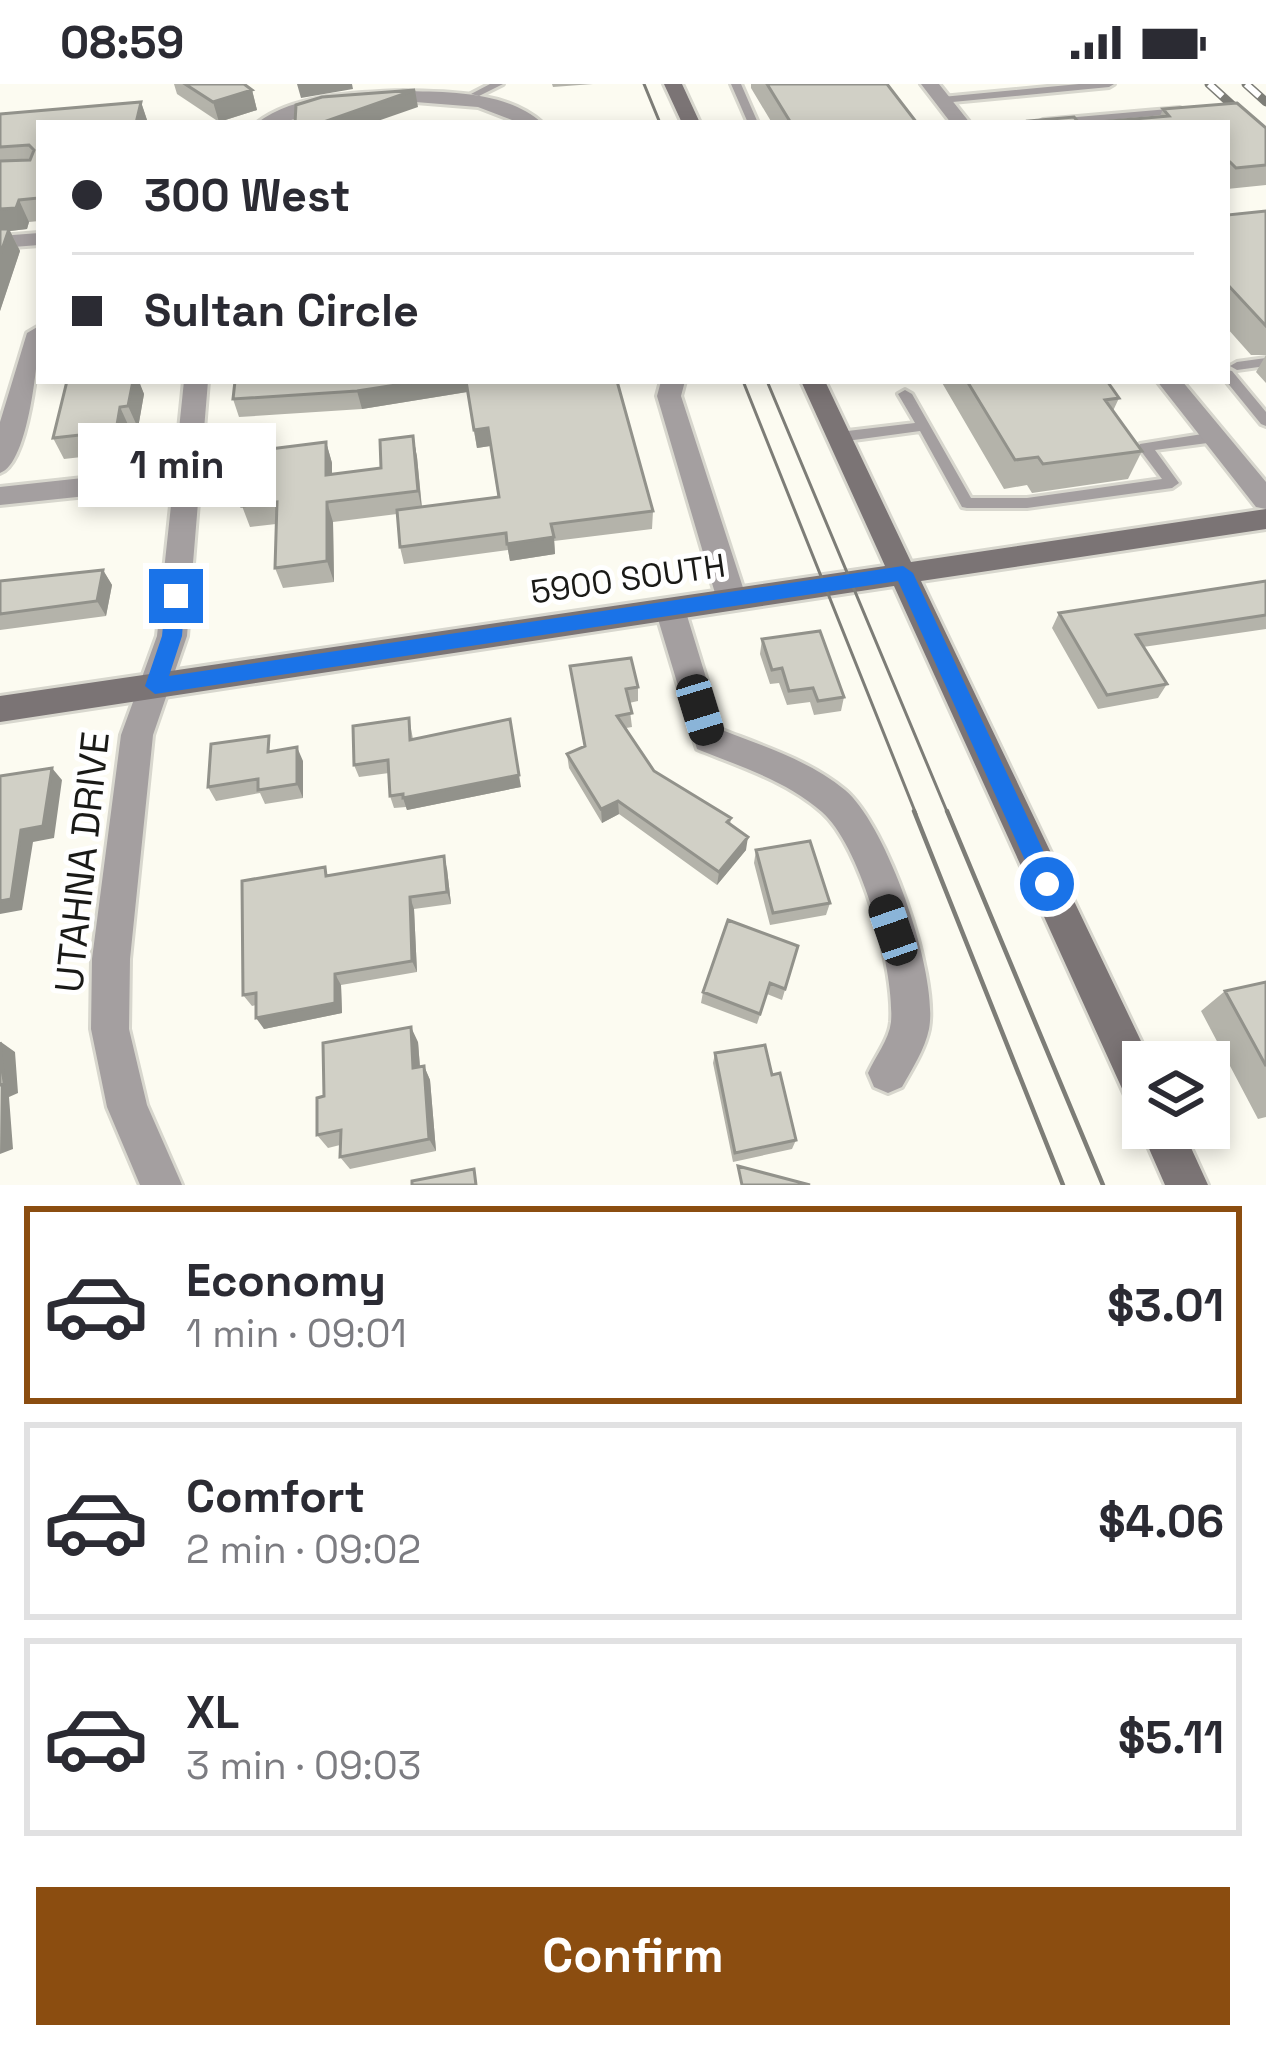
<!DOCTYPE html>
<html lang="en">
<head>
<meta charset="utf-8">
<style>
	body { margin:0; font-family:"Space Grotesk",sans-serif; background:#f7f7f7; color:#2b2b33; height:100vh; display:flex; flex-direction:column; font-size:45px; white-space:nowrap }
	* { box-sizing:border-box; margin:0 }
	p { font-size:39px; color:#7c7c81 }
	.icon { flex:none; width:66px; height:66px; fill:none; stroke:currentColor; stroke-width:2; stroke-linecap:round; stroke-linejoin:round }
	.map { position:relative; height:1101px; overflow:hidden }
	.sheet { display:flex; flex-direction:column; background:#fff; flex:1 }
	.sheet>* { flex:none }
	.hud { position:absolute; left:36px; top:36px; width:1194px; height:264px; border-radius:0px; box-shadow:0 6px 18px #0003; display:grid; align-content:center; height:264px; padding:0 36px; background:#fff }
	.buttons { position:absolute; left:1122px; top:957px; display:grid; gap:24px }
	.buttons a { display:grid; place-items:center; width:108px; height:108px; border-radius:0px; background:#fff; box-shadow:0 6px 18px #0003; font-size:60px }
	.end { position:absolute; width:54px; height:54px; margin:-27px; border:15px solid #1a73e8; background:#fff; box-shadow:0 0 0 6px #fff }
	.from { border-radius:50% }
	.bubble { position:absolute; height:84px; border-radius:0px; background:#fff; box-shadow:0 6px 18px #0003; font-size:39px; font-weight:700; line-height:84px; text-align:center }
	.car { position:absolute; width:36px; height:72px; margin:-36px -18px; border-radius:15px; box-shadow:0 0 9px 3px #0007; background:linear-gradient(#222 24%,#8ab4d8 0 40%,#222 0 76%,#8ab4d8 0 86%,#222 0) }
	.hud b { display:flex; align-items:center; gap:42px; height:114px; font-size:45px }
	.hud b+b { border-top:3px solid #e1e1e2 }
	.hud i { width:30px; height:30px; background:#2b2b33 }
	ul { padding:21px 0 0; list-style:none }
	li { display:flex; align-items:center; gap:36px; height:198px; margin:0 24px 18px; padding:0 12px; border:6px solid #e1e1e2; border-radius:0px }
	li div { flex:1 }
	li b { display:block; font-size:45px }
	li em { font-style:normal; font-weight:700 }
	li.active { border-color:#8b4d10 }
	li>.icon { width:108px; height:108px; stroke-width:1.5 }
	.action { display:flex; gap:24px; margin-top:auto; padding:24px 36px }
	.action a { flex:1; height:138px; border-radius:0px; background:#8b4d10; color:#fff; font-size:48px; font-weight:700; line-height:138px; text-align:center }
	.status { display:flex; justify-content:space-between; align-items:center; height:84px; padding:0 60px; background:#fff; direction:ltr }
	.status svg { height:33px; fill:currentColor }
	.map>svg:first-child { display:block }
	.lines { fill:none; stroke-linecap:round; stroke-linejoin:round }
	.lane-casing { stroke:#d8d7ce; stroke-width:6 }
	.street-casing { stroke:#d8d7ce; stroke-width:6 }
	.secondary-casing { stroke:#d8d7ce; stroke-width:6 }
	.lane { fill:#a49fa0; fill-rule:evenodd }
	.street { fill:#a49fa0; fill-rule:evenodd }
	.secondary { fill:#7b7475; fill-rule:evenodd }
	.tram-far1 { stroke:#7d7d77; stroke-width:3 }
	.tram { stroke:#7d7d77; stroke-width:4.5 }
	.rail-casing { stroke:#7d7d77; stroke-width:9 }
	.rail { stroke:#fff; stroke-width:6; stroke-dasharray:18; stroke-linecap:butt }
	.wall { fill:#b4b3aa }
	.shaded-wall { fill:#92928b }
	.building { fill:#d1d0c6; stroke:#92928b; stroke-width:3 }
	.route { fill:#1a73e8 }
	.labels { text-anchor:middle; dominant-baseline:central; stroke-width:10; stroke-linejoin:round; paint-order:stroke }
	.street-label { font-size:33px; fill:#1a1a17; stroke:#fff }
	.near-street-label { font-size:39px; fill:#1a1a17; stroke:#fff }
</style>
</head>
<body>
<div class="status"><b>08:59</b><svg viewBox="0 0 49 12"><path d="M0 12V9h3v3zM5 12V6h3v6zM10 12V3h3v9zM15 12V0h3v12zM26 1h20v11H26zM47 4h2v5h-2z"/></svg></div>
<div class="map">
<svg width="1266" height="1101" viewBox="0 0 1266 1101">
	<rect width="100%" height="100%" fill="#fcfbf1"/>
	<g class="lines">
		<g class="lane-casing">
			<path id="lane" d="M490 0H503L479 12 471 10Z
				M731 0H741L758 39H748Z
				M1079 0H1114L1109 3 942 19 937 16 942 13Z
				M1180 24 1185 27 1184 29 1078 39H1038L1043 36Z
				M1266 274V282L1237 286 1230 282 1237 278Z
				M1227 286 1232 287 1266 328V342L1261 340 1226 297Z
				M905 306 912 310 971 414H1027L1162 395 1138 363 1140 360 1215 348 1222 353 1215 358 1155 366 1179 399 1172 404 1027 424H967L962 423 920 347 839 358 832 353 839 348 915 339 898 310Z"/>
		</g>
		<g class="street-casing">
			<path id="street" d="M921 0H939L970 39H951Z
				M403 7C448 8 507 7 542 39H520L478 23 403 17 325 25 282 39H257C294 10 357 9 403 7Z
				M39 149V161L0 164V152Z
				M39 242C39 271 29 380 0 389V338L27 249Z
				M184 297H208L187 552 153 651 130 875 129 945 147 1021 182 1101H140L107 1023 91 945 92 875 121 651 157 552 173 403 0 421V403L175 384Z
				M661 297H685L681 312 747 516 742 524H722L717 516 657 312Z
				M1157 297H1182L1266 398V425L1256 423Z
				M670 514 680 517 685 525 722 646C763 662 810 677 845 706 887 741 939 891 929 945 925 965 912 985 902 1003L888 1009 874 1003 868 989C875 973 889 956 891 938 895 886 861 762 822 728 787 697 739 682 697 665L655 525 660 517Z"/>
		</g>
		<g class="secondary-casing">
			<path id="secondary" d="M664 0H682L700 39H682Z
				M801 297H825L911 478 1266 425V445L921 497 1151 978H1143V1026L1129 1020 894 502 0 638V612L885 482Z
				M1143 1038V1044H1182L1208 1101H1165L1140 1044Z"/>
		</g>
		<use href="#lane" class="lane"/>
		<use href="#street" class="street"/>
		<use href="#secondary" class="secondary"/>
		<path class="tram-far1" d="M644 0 660 39
			M743 297 916 730
			M767 297 948 730"/>
		<path class="tram" d="M914 727 1063 1101
			M947 727 1103 1101"/>
		<g class="rail-casing">
			<path id="rail" d="M1209 0 1266 52
				M1246 0 1266 18"/>
		</g>
		<use href="#rail" class="rail"/>
	</g>
	<path class="wall" d="M174 0H244L252 6 257 26 219 38 177 10Z
		M552 0H593L553 3Z
		M751 0H887L917 39H772L751 4Z
		M141 18 148 39H39V137L29 138 27 145 10 147 20 167 0 227V30Z
		M1163 25 1266 44V101L1227 105V39L1160 32Z
		M1266 127V299L1256 288 1266 271H1251L1227 244V131Z
		M235 297H617L653 427 652 445 554 457 555 470 510 477 508 466 404 480 400 463 397 430 333 438 334 498 283 504 275 484 276 440 250 443 242 422 326 358 332 379V391L381 384 413 352 417 373 422 423 498 413 490 362 477 364 467 308 362 325 239 333 233 315Z
		M941 297H1107L1119 314 1113 327 1142 367 1128 395 1032 409 1027 401 1004 405Z
		M139 299 144 310 138 344 130 345 126 368 64 375 53 354Z
		M103 486 112 501 106 532 0 546V497Z
		M1266 497V545L1143 563 1167 600 1158 614 1098 625 1052 544 1059 529Z
		M762 555 844 613 841 627 814 631 810 618 787 621 779 599 770 600 760 570Z
		M570 582 638 603V617L629 619 632 643 626 644 654 687 731 734 730 741 746 766 717 801 619 730 602 739 569 684 567 670 584 662Z
		M409 634 413 655 521 703 407 726 406 723 394 724 390 712 389 689 359 693 354 681Z
		M275 667 303 677V714L265 720 260 709 216 717 208 703Z
		M756 766 830 819 826 831 770 841 754 779Z
		M447 785 451 820 414 825 417 888 341 901 342 929 264 945 256 921 252 922 243 911 329 791Z
		M798 862 782 916 767 910 757 940 701 919 703 908Z
		M1266 898V1033L1258 1035 1201 927 1225 907Z
		M418 958 420 982H424L430 996 436 1067 350 1085 340 1073V1061L328 1064 317 1051 324 1012Z
		M715 969 796 1056 792 1065 733 1078 713 979Z"/>
	<path class="shaded-wall" d="M297 0H352L353 5 301 14Z
		M252 6 257 26 219 38 213 18Z
		M415 6 418 23 372 39H321Z
		M141 18 148 39H136Z
		M19 116 29 138 27 145 10 147 20 167 0 227V125Z
		M130 297H139L144 310 138 344 128 322Z
		M422 297H466L467 308 362 325 357 307Z
		M120 323 130 345 126 368 116 347Z
		M488 344 490 362 477 364 474 346Z
		M413 352 417 373 422 427 418 407Z
		M326 358 332 379V412L326 391Z
		M327 418 333 438 334 498 327 477Z
		M554 453 555 470 510 477 507 460Z
		M103 486 112 501 106 532 97 517Z
		M297 663 303 677V714L297 700Z
		M52 684 62 696 54 754 33 758 22 826 0 830V817L21 746Z
		M519 691 521 703 407 726 403 714Z
		M618 717 619 730 602 739 601 725Z
		M748 753 746 766 717 801 719 788Z
		M444 772 447 785 451 820 447 808Z
		M410 813 414 825 417 888 412 877Z
		M335 890 341 901 342 929 264 945 256 934Z
		M411 943 418 958 421 998 413 984Z
		M1 958 15 968 18 1009 9 1013 13 1065 0 1070Z
		M424 982 430 996 436 1067 429 1055Z"/>
	<path class="building" d="M185 0H244L252 6 213 18Z
		M767 0H887L917 39H791Z
		M415 6 321 39H295L296 21 322 13Z
		M141 18 136 39H39V114L19 116 16 124 0 125V77L30 76 34 66 29 61 0 63V30Z
		M1237 19 1266 44V81L1236 84 1230 78H1227V39H1087L1169 32 1163 25Z
		M1074 33 1079 39H1031L1029 37Z
		M1266 127V242L1227 200V131Z
		M0 145H9L0 171Z
		M67 297H133L128 322 120 323 116 347 53 354Z
		M235 297H422L357 307 233 315Z
		M466 297H617L653 427 551 440 554 453 507 460 506 449 400 463 397 426 499 413 488 344 474 346Z
		M967 297H1107L1119 314 1105 316 1142 367 1043 380 1038 373 1015 376Z
		M413 352 418 407 327 418V477L275 484 277 418 242 422 245 368 326 358V391L381 384 380 356Z
		M103 486 97 517 0 530V497Z
		M1266 497V531L1136 551 1167 600 1107 611 1059 529Z
		M820 547 844 613 818 617 813 604 789 607 782 584 772 586 762 555Z
		M631 574 638 603 626 605 632 629 617 632 654 687 731 734 727 738 748 753 719 788 618 717 601 725 567 670 585 662 570 582Z
		M409 634 410 656 510 635 519 691 403 714V710L390 712 388 676 354 681 353 642Z
		M269 652 268 668 297 663V700L258 706V695L208 703 211 660Z
		M52 684 43 742 21 746 11 815 0 817V692Z
		M810 757 830 819 773 829 756 766Z
		M444 772 447 808 410 813 412 877 335 890V919L256 934V909L243 911 242 797 325 783 326 792Z
		M728 836 798 862 785 905 770 899 760 930 703 908Z
		M1266 898V982L1225 907Z
		M411 943 413 984 424 982 429 1055 340 1073 341 1046 317 1051V1014L324 1012 323 959Z
		M0 958 4 999 0 1001Z
		M765 961 772 991 780 989 796 1056 735 1069 715 969Z
		M738 1082 810 1101H742Z
		M474 1085 476 1101H412V1097Z"/>
	<path class="route" d="M903 482 913 489 1055 792V807H1039L898 497 155 610 145 602 162 552 166 512 176 505 185 512 182 552 169 592Z"/>
	<g class="labels">
		<g class="street-label">
			<text transform="translate(628 495) rotate(-8)">5900 SOUTH</text>
		</g>
		<g class="near-street-label">
			<text transform="translate(82 778) rotate(-84)">UTAHNA DRIVE</text>
		</g>
	</g>
</svg>
<div class="buttons">
<a><svg class="icon" aria-label="layers" viewBox="0 0 24 24"><path d="M12 4l9 5-9 5-9-5zM3 14l9 5 9-5"/></svg></a>
</div>
<i class="end from" style="left:1047px;top:800px"></i>
<i class="end" style="left:176px;top:512px"></i>
<div class="bubble" style="left:78px;top:339px;width:198px">1 min</div>
<i class="car" style="left:700px;top:626px;rotate:163deg"></i>
<i class="car" style="left:893px;top:846px;rotate:341deg"></i>
<div class="hud">
<b><i class="from"></i>300 West</b>
<b><i></i>Sultan Circle</b>
</div>
</div>
<section class="sheet">
<ul>
<li class="active"><svg class="icon" aria-label="car" viewBox="0 0 24 24"><path d="M5 17H2v-5l4-1 3-4h7l3 4 3 1v5h-3M9 17h6M6 11h13"/><circle cx="7" cy="17" r="2"/><circle cx="17" cy="17" r="2"/></svg><div><b>Economy</b><p>1 min · 09:01</p></div><em>$3.01</em></li>
<li><svg class="icon" aria-label="car" viewBox="0 0 24 24"><path d="M5 17H2v-5l4-1 3-4h7l3 4 3 1v5h-3M9 17h6M6 11h13"/><circle cx="7" cy="17" r="2"/><circle cx="17" cy="17" r="2"/></svg><div><b>Comfort</b><p>2 min · 09:02</p></div><em>$4.06</em></li>
<li><svg class="icon" aria-label="car" viewBox="0 0 24 24"><path d="M5 17H2v-5l4-1 3-4h7l3 4 3 1v5h-3M9 17h6M6 11h13"/><circle cx="7" cy="17" r="2"/><circle cx="17" cy="17" r="2"/></svg><div><b>XL</b><p>3 min · 09:03</p></div><em>$5.11</em></li>
</ul>
<div class="action"><a>Confirm</a></div>
</section>
</body>
</html>
